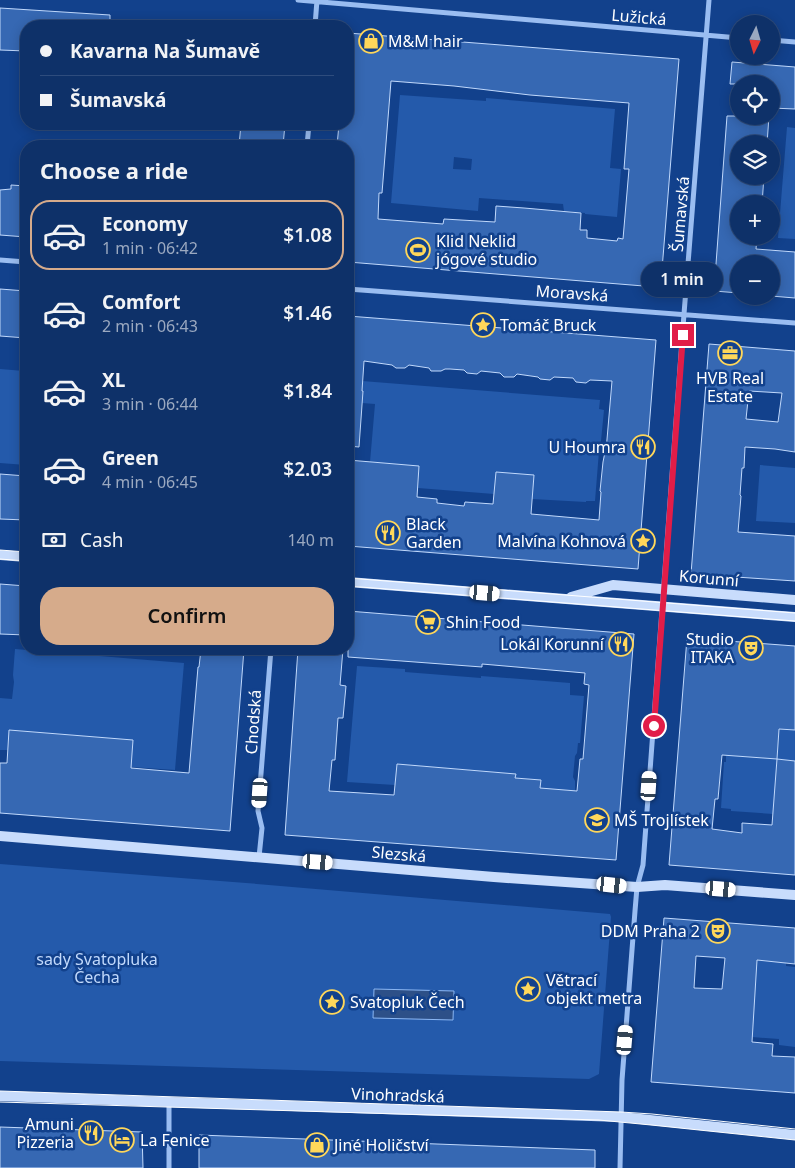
<!DOCTYPE html>
<html lang="en">
<head>
<meta charset="utf-8">
<style>
	body { margin:0; font-family:"Noto Sans",sans-serif; background:#17396f; color:#f1f3f6; height:100vh; display:flex; flex-direction:column; font-size:19px; white-space:nowrap }
	* { box-sizing:border-box; margin:0 }
	p { font-size:16px; color:#9ba9c0 }
	.icon { flex:none; width:28px; height:28px; fill:none; stroke:currentColor; stroke-width:2; stroke-linecap:round; stroke-linejoin:round }
	.map { position:relative; flex:1; overflow:hidden }
	.side { position:absolute; left:20px; top:140px; width:334px; height:515px; display:flex; flex-direction:column; background:#0e3169; border-radius:20px; box-shadow:0 2px 12px #0003,0 0 0 1px #2e4c7d }
	.side>* { flex:none }
	.top-card { position:absolute; left:20px; top:20px; width:334px; height:110px; border-radius:20px; box-shadow:0 2px 12px #0003,0 0 0 1px #2e4c7d; display:grid; align-content:center; height:110px; padding:0 20px; background:#0e3169 }
	.needle { width:32px; rotate:185deg }
	.fabs { position:absolute; left:730px; top:15px; display:grid; gap:10px }
	.fabs a { display:grid; place-items:center; width:50px; height:50px; border-radius:50%; background:#0e3169; box-shadow:0 2px 12px #0003,0 0 0 1px #2e4c7d; font-size:25px }
	.end { position:absolute; width:22px; height:22px; margin:-11px; border:6px solid #e11d48; background:#fff; box-shadow:0 0 0 2px #fff }
	.from { border-radius:50% }
	.bubble { position:absolute; height:35px; border-radius:18px; background:#0e3169; box-shadow:0 2px 12px #0003,0 0 0 1px #2e4c7d; font-size:16px; font-weight:600; line-height:35px; text-align:center }
	.car { position:absolute; width:15px; height:30px; margin:-15px -8px; border-radius:6px; box-shadow:0 0 4px 1px #0007; background:linear-gradient(#fff 24%,#345 0 40%,#fff 0 76%,#345 0 86%,#fff 0) }
	.top-card b { display:flex; align-items:center; gap:18px; height:48px; font-size:19px }
	.top-card b+b { border-top:1px solid #2e4c7d }
	.top-card i { width:12px; height:12px; background:#f1f3f6 }
	ul { padding:0; list-style:none }
	li { display:flex; align-items:center; gap:15px; height:70px; margin:0 10px 8px; padding:0 10px; border:2px solid transparent; border-radius:20px }
	li div { flex:1 }
	li b { display:block; font-size:19px }
	li em { font-style:normal; font-weight:600 }
	li.current { border-color:#d6ab8b }
	li>.icon { width:45px; height:45px; stroke-width:1.5 }
	h2 { padding:0 20px; font-size:22px; line-height:60px }
	.pay { display:flex; align-items:center; gap:12px; height:55px; padding:0 20px; font-size:19px }
	.pay p { margin-inline-start:auto }
	.action { display:flex; gap:10px; margin-top:auto; padding:10px 20px }
	.action a { flex:1; height:58px; border-radius:20px; background:#d6ab8b; color:#111; font-size:20px; font-weight:600; line-height:58px; text-align:center }
	.map>svg:first-child { display:block }
	.green { fill:#245aab; fill-rule:evenodd }
	.water { fill:#2d5088; stroke:#8bb7f4 }
	.building { fill:#3668b3; stroke:#c1d9fc; fill-rule:evenodd }
	.lines { fill:none; stroke-linecap:round; stroke-linejoin:round }
	.street { stroke:#9abdf1; stroke-width:5 }
	.secondary { stroke:#c8dcfc; stroke-width:10 }
	.tram { stroke:#fff; stroke-width:1 }
	.route { stroke:#e11d48; stroke-width:6 }
	.labels { text-anchor:middle; dominant-baseline:central; stroke-width:5; stroke-linejoin:round; paint-order:stroke }
	.street-label { font-size:16px; fill:#fff; stroke:#12418c }
	.poi-label { font-size:16px; fill:#fff; stroke:#12418c; text-anchor:start }
	.park-label { font-size:16px; fill:#c1d9fc; stroke:#12418c }
</style>
</head>
<body>
<div class="map">
<svg width="795" height="1168" viewBox="0 0 795 1168">
	<rect width="100%" height="100%" fill="#12418c"/>
	<path class="green" d="M400 95 486 101V98L615 109 610 168 621 169 617 217 585 214V213L564 211 563 204 479 198 478 211 391 203ZM454 157 472 159 471 170 453 169Z
		M787 127 795 128V239L778 238Z
		M24 366 26 367V465L0 463V369L24 371Z
		M362 381 600 400 599 409 604 410 600 451H599L595 501H586V502L532 499 496 472 494 494 418 488 419 466 370 462 375 404 362 403 363 391H362Z
		M760 465 795 468V523L756 521Z
		M15 649 184 663 175 770 131 767 133 740 10 730 8 750H0V698L12 699 14 682 13 675Z
		M357 666 405 669V672L481 678V676L570 683V695L584 696 580 743H578L577 753 575 756 573 777 575 781V791L562 790 539 795 541 780 515 778V774L397 764 395 785 347 782Z
		M779 729 795 730V761L777 760 773 814 731 811V809L721 808 724 762H726V755L777 759Z
		M0 864 246 883 610 914 611 917 599 1074 589 1079 0 1061ZM424 991H454L453 1019 373 1018Z
		M757 960 786 963V966L795 967V1047L779 1045V1039L752 1037Z"/>
	<path class="water" d="M374 989 454 991 453 1020 373 1018Z"/>
	<path class="building" d="M0 8 110 15V26H26V51L0 50Z
		M348 33 679 59 661 282 656 287 348 262V146H337L339 124H348ZM391 81 454 86 530 95 629 103 624 169H629L623 239 618 238 617 241 587 238V230H580L581 213 524 208 496 206 495 222 444 219 443 224 378 219 379 193H382Z
		M732 62 795 67V109L771 108V84H730Z
		M727 116H769L767 144H739V176H764L762 204H739V236H757L756 249 795 252V298L771 296V264H739V293L714 291Z
		M241 124H285L283 146H239Z
		M11 185 26 186V237L0 235V190L11 189Z
		M0 289 26 291V338L0 336Z
		M348 316 656 340 638 569 348 546V460L419 466 417 497 437 499V503L464 506 465 502 493 504 496 472 534 475 531 514 599 520 601 492 600 491 603 462 605 452 606 451 612 381 590 380 586 383 576 382 573 378 554 377 550 380 540 379 538 377 517 374 514 377H504L500 373 481 371 477 374 467 373 464 370 450 369H445L441 371H431L429 368 409 365 405 368H396L392 365 364 361 362 391H363L359 447 348 446Z
		M709 344 795 351V452L775 449 745 447 744 468H742L740 495 741 496 738 532 795 536V581L691 574ZM749 391 782 393 778 422 746 419Z
		M0 474 26 476V520L0 519Z
		M0 584 26 586V635L0 634Z
		M348 611 634 634 616 860 285 835 298 649H343L340 685 346 686 343 718H338L335 760H332L329 791 394 795 397 764 516 774 515 778 541 780 540 788 577 791 580 759H583L589 685 584 684 585 673 482 664V667L348 657Z
		M687 638 795 646V730L779 729 777 759 795 761V875L669 865ZM722 755 777 759 772 825 742 823V833L712 829 715 799H718Z
		M201 649H244L230 831 0 813V763H7L9 730 133 740 131 768 189 773 198 667H199Z
		M664 918 795 928V964L757 960 752 1042 773 1044 772 1056 795 1057V1093L651 1082ZM696 956 725 958 722 989 694 988Z
		M0 1127 142 1132 143 1168H0Z
		M199 1135 595 1150V1168H199Z"/>
	<g class="lines">
		<path class="street" d="M298 0 739 38
			M315 26 317 0
			M771 40 795 42
			M307 146 309 124
			M0 260 26 262
			M348 289 795 323
			M259 857 262 828 258 811 271 649
			M169 1168V1102
			M620 1168 622 1080 635 911 637 887 643 865 684 314 709 0"/>
		<path class="secondary" d="M0 555 26 557
			M348 582 795 617
			M571 597 613 585 795 600
			M0 836 494 877 637 887 665 885 795 895
			M0 1096 169 1102 621 1117 795 1135"/>
		<path class="tram" d="M0 550 26 552
			M0 559 26 561
			M348 578 795 613
			M348 586 795 621
			M0 1091 621 1112 652 1114 795 1129
			M0 1102 599 1120 651 1125 795 1140"/>
	</g>
	<g class="lines">
		<path class="route" d="M654 726 683 335"/>
	</g>
	<defs>
		<g id="shop-ring" transform="scale(1.25)"><circle r="9.5" fill="#12418c" stroke="#ffd75a" stroke-width="1.5"/><path d="M-5-2.5h2.3a2.7 3.5 0 0 1 5.4 0H5L5.5 6h-11ZM-1.5-2.5h3a1.5 2.3 0 0 0-3 0Z" fill="#ffd75a"/></g>
		<g id="stadium-ring" transform="scale(1.25)"><circle r="9.5" fill="#12418c" stroke="#ffd75a" stroke-width="1.5"/><path d="M0-5a6.5 5 0 1 0 0 10a6.5 5 0 1 0 0-10ZM-3.5-1.8h7v3.6h-7Z" fill="#ffd75a"/></g>
		<g id="sight-ring" transform="scale(1.25)"><circle r="9.5" fill="#12418c" stroke="#ffd75a" stroke-width="1.5"/><path d="M0-6L1.8-2.2L6-1.7L2.9 1.2L3.7 5.4L0 3.3L-3.7 5.4L-2.9 1.2L-6-1.7L-1.8-2.2Z" fill="#ffd75a"/></g>
		<g id="office-ring" transform="scale(1.25)"><circle r="9.5" fill="#12418c" stroke="#ffd75a" stroke-width="1.5"/><path d="M-6-3h4V-5.5h4V-3h4V5H-6ZM-1-4.5V-3h2v-1.5ZM-6 0V1H6V0Z" fill="#ffd75a"/></g>
		<g id="restaurant-ring" transform="scale(1.25)"><circle r="9.5" fill="#12418c" stroke="#ffd75a" stroke-width="1.5"/><path d="M-5-6h1v4h1v-4h1v4h1v-4h1v5L-1.5 .5V6h-2V.5L-5-1ZM5-6V6H3V1.5H1.5Q1.5-4 5-6Z" fill="#ffd75a"/></g>
		<g id="supermarket-ring" transform="scale(1.25)"><circle r="9.5" fill="#12418c" stroke="#ffd75a" stroke-width="1.5"/><path d="M-6-5.5h2.5l.6 2H6L4.5 2H-2.5L-4.4-4H-6ZM-1.5 3.2a1.3 1.3 0 1 0 .1 0ZM3 3.2a1.3 1.3 0 1 0 .1 0Z" fill="#ffd75a"/></g>
		<g id="theatre-ring" transform="scale(1.25)"><circle r="9.5" fill="#12418c" stroke="#ffd75a" stroke-width="1.5"/><path d="M-5-5.5Q0-4 5-5.5V0Q5 5 0 6Q-5 5-5 0ZM-3.3-2.5H-1v1.5H-3.3ZM1-2.5H3.3v1.5H1ZM-2.8 1Q0 5.5 2.8 1Z" fill="#ffd75a"/></g>
		<g id="school-ring" transform="scale(1.25)"><circle r="9.5" fill="#12418c" stroke="#ffd75a" stroke-width="1.5"/><path d="M0-5L7-2L0 1L-7-2ZM-4 1L0 2.5L4 1V4Q0 6-4 4Z" fill="#ffd75a"/></g>
		<g id="hotel-ring" transform="scale(1.25)"><circle r="9.5" fill="#12418c" stroke="#ffd75a" stroke-width="1.5"/><path d="M-6-4.5h1.5V1H6V5H4.5V3h-9V5H-6ZM-4 0a1.8 1.8 0 1 1 3.6 0ZM.5 0V-2.5h3Q6-2.5 6 0Z" fill="#ffd75a"/></g>
	</defs>
	<g fill-rule="evenodd">
		<use href="#shop-ring" x="371" y="41"/>
		<use href="#stadium-ring" x="418" y="250"/>
		<use href="#sight-ring" x="483" y="325"/>
		<use href="#office-ring" x="730" y="353"/>
		<use href="#restaurant-ring" x="643" y="447"/>
		<use href="#restaurant-ring" x="388" y="533"/>
		<use href="#sight-ring" x="643" y="541"/>
		<use href="#supermarket-ring" x="428" y="622"/>
		<use href="#restaurant-ring" x="621" y="644"/>
		<use href="#theatre-ring" x="751" y="648"/>
		<use href="#school-ring" x="597" y="820"/>
		<use href="#theatre-ring" x="718" y="931"/>
		<use href="#sight-ring" x="528" y="989"/>
		<use href="#sight-ring" x="332" y="1002"/>
		<use href="#restaurant-ring" x="91" y="1133"/>
		<use href="#hotel-ring" x="122" y="1140"/>
		<use href="#shop-ring" x="317" y="1145"/>
	</g>
	<g class="labels">
		<g class="street-label">
			<text transform="translate(639 17) rotate(5)">Lužická</text>
			<text transform="translate(680 214) rotate(-85)">Šumavská</text>
			<text transform="translate(572 293) rotate(4)">Moravská</text>
			<text transform="translate(709 578) rotate(5)">Korunní</text>
			<text transform="translate(253 722) rotate(-86)">Chodská</text>
			<text transform="translate(399 854) rotate(5)">Slezská</text>
			<text transform="translate(398 1095) rotate(2)">Vinohradská</text>
		</g>
		<g class="poi-label">
			<text x="388" y="41">M&amp;M hair</text>
			<text x="436" y="241">Klid Neklid<tspan x="436" dy="18">jógové studio</tspan></text>
			<text x="500" y="325">Tomáč Bruck</text>
			<text x="730" y="378" text-anchor="middle">HVB Real<tspan x="730" dy="18">Estate</tspan></text>
			<text x="626" y="447" text-anchor="end">U Houmra</text>
			<text x="406" y="524">Black<tspan x="406" dy="18">Garden</tspan></text>
			<text x="626" y="541" text-anchor="end">Malvína Kohnová</text>
			<text x="446" y="622">Shin Food</text>
			<text x="734" y="639" text-anchor="end">Studio<tspan x="734" dy="18">ITAKA</tspan></text>
			<text x="604" y="644" text-anchor="end">Lokál Korunní</text>
			<text x="614" y="820">MŠ Trojlístek</text>
			<text x="700" y="931" text-anchor="end">DDM Praha 2</text>
			<text x="546" y="980">Větrací<tspan x="546" dy="18">objekt metra</tspan></text>
			<text x="350" y="1002">Svatopluk Čech</text>
			<text x="74" y="1124" text-anchor="end">Amuni<tspan x="74" dy="18">Pizzeria</tspan></text>
			<text x="140" y="1140">La Fenice</text>
			<text x="334" y="1145">Jiné Holičství</text>
		</g>
		<g class="park-label">
			<text x="97" y="959">sady Svatopluka<tspan x="97" dy="18">Čecha</tspan></text>
		</g>
	</g>
</svg>
<div class="fabs">
<a><svg class="needle" viewBox="-14 -14 28 28"><path d="M0-13l5 13h-10z" fill="#e53935"/><path d="M0 13l5-13h-10z" fill="#9ba9c0"/></svg></a>
<a><svg class="icon" aria-label="locate" viewBox="0 0 24 24"><circle cx="12" cy="12" r="6"/><path d="M12 2v4M12 18v4M2 12h4M18 12h4"/></svg></a>
<a><svg class="icon" aria-label="layers" viewBox="0 0 24 24"><path d="M12 4l9 5-9 5-9-5zM3 14l9 5 9-5"/></svg></a>
<a>+</a>
<a>−</a>
</div>
<i class="end from" style="left:654px;top:726px"></i>
<i class="end" style="left:683px;top:335px"></i>
<div class="bubble" style="left:641px;top:262px;width:82px">1 min</div>
<i class="car" style="left:485px;top:593px;rotate:95deg"></i>
<i class="car" style="left:649px;top:786px;rotate:4deg"></i>
<i class="car" style="left:260px;top:793px;rotate:184deg"></i>
<i class="car" style="left:318px;top:862px;rotate:94deg"></i>
<i class="car" style="left:612px;top:885px;rotate:96deg"></i>
<i class="car" style="left:721px;top:889px;rotate:95deg"></i>
<i class="car" style="left:625px;top:1040px;rotate:5deg"></i>
<div class="top-card">
<b><i class="from"></i>Kavarna Na Šumavě</b>
<b><i></i>Šumavská</b>
</div>
<section class="side">
<h2>Choose a ride</h2>
<ul>
<li class="current"><svg class="icon" aria-label="car" viewBox="0 0 24 24"><path d="M5 17H2v-5l4-1 3-4h7l3 4 3 1v5h-3M9 17h6M6 11h13"/><circle cx="7" cy="17" r="2"/><circle cx="17" cy="17" r="2"/></svg><div><b>Economy</b><p>1 min · 06:42</p></div><em>$1.08</em></li>
<li><svg class="icon" aria-label="car" viewBox="0 0 24 24"><path d="M5 17H2v-5l4-1 3-4h7l3 4 3 1v5h-3M9 17h6M6 11h13"/><circle cx="7" cy="17" r="2"/><circle cx="17" cy="17" r="2"/></svg><div><b>Comfort</b><p>2 min · 06:43</p></div><em>$1.46</em></li>
<li><svg class="icon" aria-label="car" viewBox="0 0 24 24"><path d="M5 17H2v-5l4-1 3-4h7l3 4 3 1v5h-3M9 17h6M6 11h13"/><circle cx="7" cy="17" r="2"/><circle cx="17" cy="17" r="2"/></svg><div><b>XL</b><p>3 min · 06:44</p></div><em>$1.84</em></li>
<li><svg class="icon" aria-label="car" viewBox="0 0 24 24"><path d="M5 17H2v-5l4-1 3-4h7l3 4 3 1v5h-3M9 17h6M6 11h13"/><circle cx="7" cy="17" r="2"/><circle cx="17" cy="17" r="2"/></svg><div><b>Green</b><p>4 min · 06:45</p></div><em>$2.03</em></li>
</ul>
<div class="pay"><svg class="icon" aria-label="cash" viewBox="0 0 24 24"><path d="M3 7h18v10H3z"/><circle cx="12" cy="12" r="2"/></svg>Cash<p>140 m</p></div>
<div class="action"><a>Confirm</a></div>
</section>
</div>
</body>
</html>
